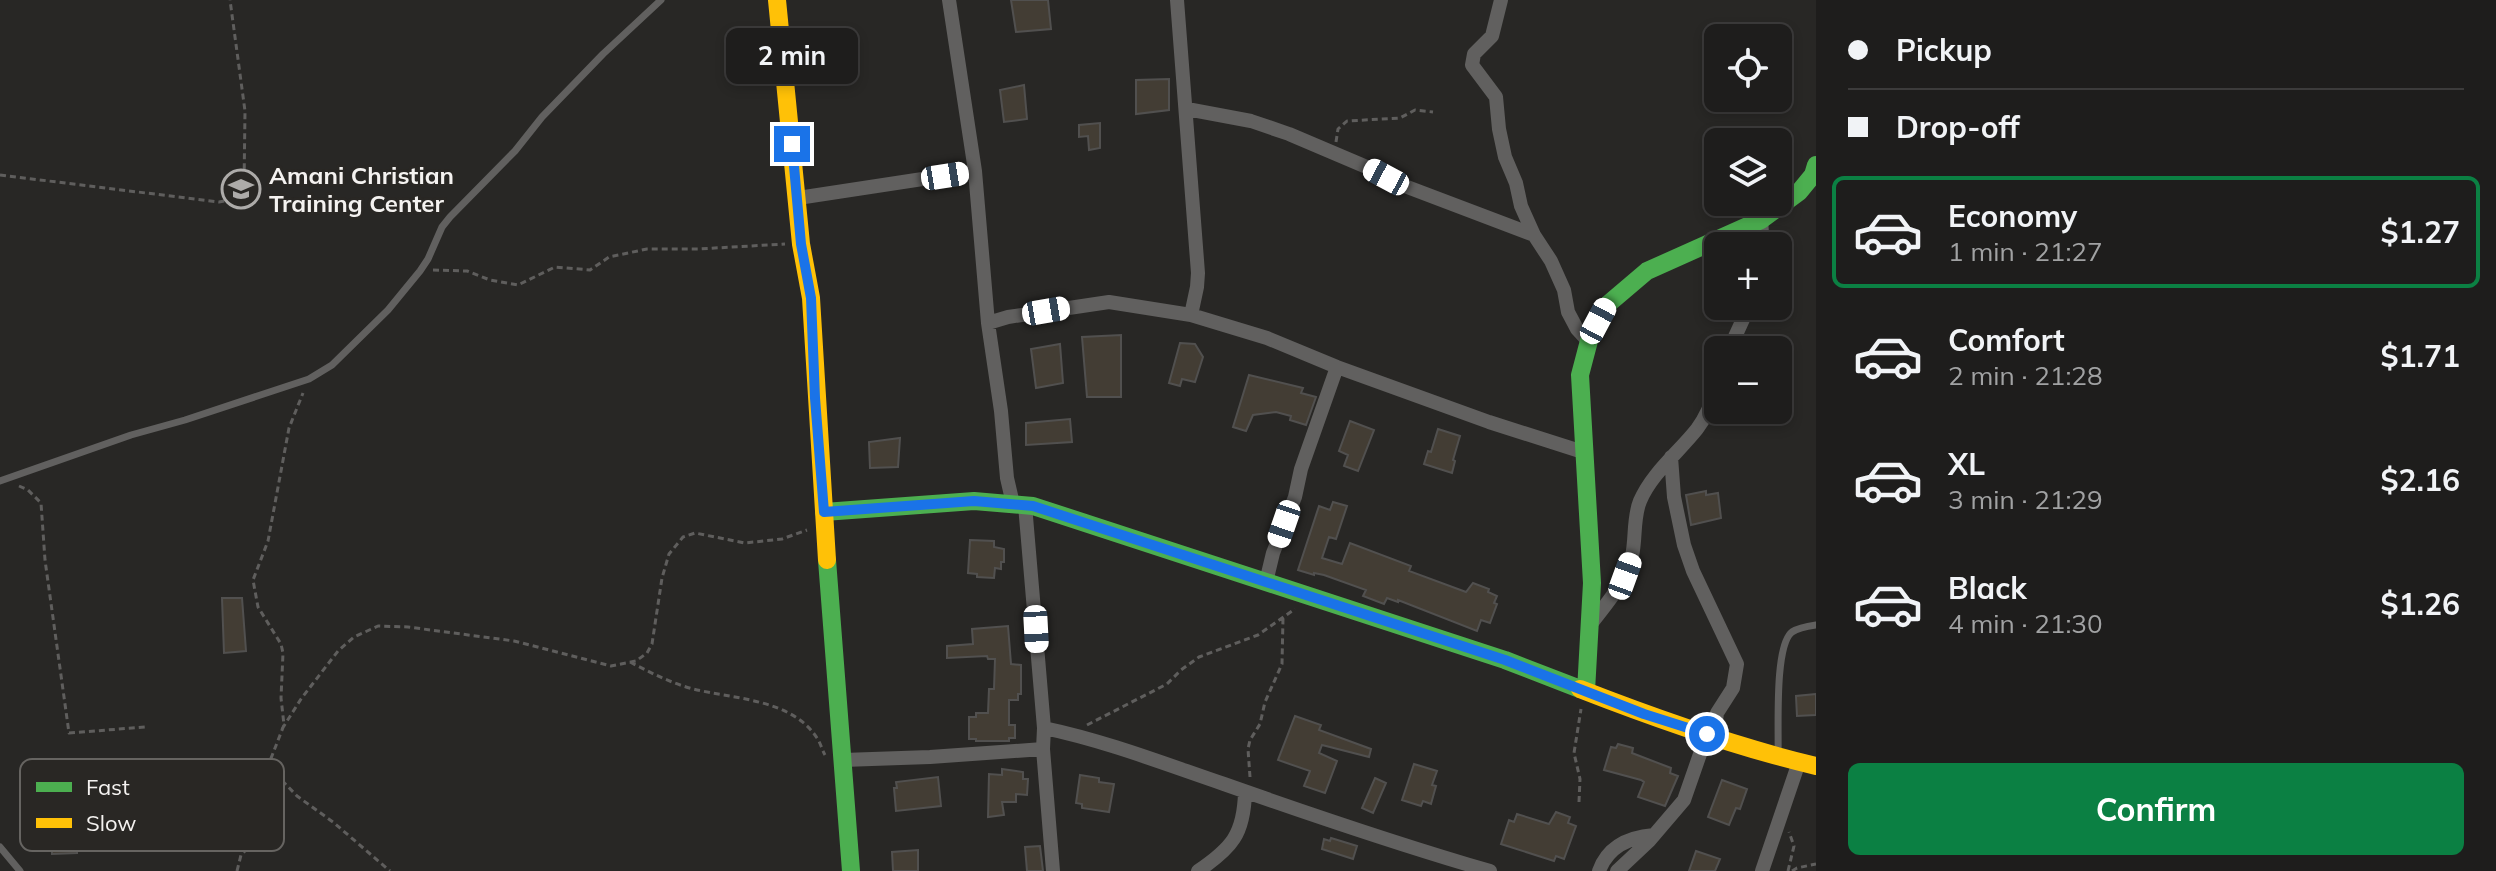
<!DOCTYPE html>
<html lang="en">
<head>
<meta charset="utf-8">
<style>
	body { margin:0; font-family:Mulish,sans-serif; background:#2b2a29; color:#f1f3f6; height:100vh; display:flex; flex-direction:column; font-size:30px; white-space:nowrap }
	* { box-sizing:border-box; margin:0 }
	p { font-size:26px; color:#a1a2a3 }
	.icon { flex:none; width:44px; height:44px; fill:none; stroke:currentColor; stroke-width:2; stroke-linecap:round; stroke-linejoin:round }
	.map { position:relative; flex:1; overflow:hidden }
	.sheet { display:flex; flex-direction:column; background:#1e1d1c; width:680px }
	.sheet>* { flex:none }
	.banner { display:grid; align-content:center; height:176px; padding:0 32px; background:#1e1d1c }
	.buttons { position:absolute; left:1704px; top:24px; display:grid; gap:16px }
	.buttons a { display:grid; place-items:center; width:88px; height:88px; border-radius:12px; background:#1e1d1c; box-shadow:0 4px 12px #0003,0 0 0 2px #3c3b3b; font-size:40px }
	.end { position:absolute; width:36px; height:36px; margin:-18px; border:10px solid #1a73e8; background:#fff; box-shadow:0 0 0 4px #fff }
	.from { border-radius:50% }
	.bubble { position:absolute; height:56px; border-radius:12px; background:#1e1d1c; box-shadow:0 4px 12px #0003,0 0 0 2px #3c3b3b; font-size:26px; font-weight:700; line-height:56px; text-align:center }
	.car { position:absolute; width:24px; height:48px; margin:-24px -12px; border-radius:10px; box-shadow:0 0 6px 2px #0007; background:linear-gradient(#fff 24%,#345 0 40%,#fff 0 76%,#345 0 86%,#fff 0) }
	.banner b { display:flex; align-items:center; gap:28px; height:76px; font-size:30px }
	.banner b+b { border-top:2px solid #3c3b3b }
	.banner i { width:20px; height:20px; background:#f1f3f6 }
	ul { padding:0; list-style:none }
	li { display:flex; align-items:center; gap:24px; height:112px; margin:0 16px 12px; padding:0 16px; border:4px solid transparent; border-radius:12px }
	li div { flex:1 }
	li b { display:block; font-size:30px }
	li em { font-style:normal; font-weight:700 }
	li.on { border-color:#0b8043 }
	li>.icon { width:72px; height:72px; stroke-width:1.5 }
	.button { display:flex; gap:16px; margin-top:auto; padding:16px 32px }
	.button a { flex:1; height:92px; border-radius:12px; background:#0b8043; color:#fff; font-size:32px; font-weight:700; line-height:92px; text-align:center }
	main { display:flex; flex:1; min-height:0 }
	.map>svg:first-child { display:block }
	.building { fill:#433d34; stroke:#51504f; stroke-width:2 }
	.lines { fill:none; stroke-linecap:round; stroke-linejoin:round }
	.path { stroke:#5f5e5d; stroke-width:3; stroke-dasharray:6 4; stroke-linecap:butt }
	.lane { stroke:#61605f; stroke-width:7 }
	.street { stroke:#61605f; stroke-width:14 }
	.fast { stroke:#4caf50; stroke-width:18 }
	.slow { stroke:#ffc107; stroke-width:18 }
	.route { stroke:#1a73e8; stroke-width:10 }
	.labels { text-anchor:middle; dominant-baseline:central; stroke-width:6; stroke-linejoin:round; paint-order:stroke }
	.poi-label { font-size:24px; font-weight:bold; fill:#f4f2f0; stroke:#292724; text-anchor:start }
	.key { fill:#292724; stroke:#666461; stroke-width:2 }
	.key-label { font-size:22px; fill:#f4f2f0 }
</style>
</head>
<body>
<main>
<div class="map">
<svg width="1816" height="871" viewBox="0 0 1816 871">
	<rect width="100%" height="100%" fill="#282725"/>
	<path class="building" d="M1011 0H1048L1051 29 1016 32Z
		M1169 79V110L1136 114V80Z
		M1024 85 1027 119 1004 122 1000 90Z
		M1100 123V148L1089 150 1088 136 1079 137V125Z
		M1121 335V397H1087L1082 337Z
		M1180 343 1195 344 1203 357 1195 382 1182 379 1180 386 1169 383Z
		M1060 344 1063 383 1036 388 1031 349Z
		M1249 375 1303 388 1301 393 1316 397 1306 425 1290 420 1291 416 1276 412 1253 415 1246 431 1233 427Z
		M1070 419 1072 442 1026 445V423Z
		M1350 421 1374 430 1358 471 1344 466 1348 455 1339 451Z
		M1438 429 1460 436 1453 460 1455 461 1452 473 1424 464 1428 451 1431 452Z
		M900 438 898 467 870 468 869 442Z
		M1706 491V495L1718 493 1721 518 1691 525 1686 495Z
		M1333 502 1347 506 1336 539 1329 537 1322 558 1342 564 1350 543 1411 566 1409 571 1466 592 1473 583 1489 589 1488 592 1497 596 1494 603 1497 604 1490 623 1481 620 1477 631 1398 600V602L1387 598 1384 604 1363 596 1366 590 1324 575 1314 573V575L1298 570 1319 506 1330 510Z
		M970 540 994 541V547L1004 549V562H1001V569L995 568 994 578 977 577V574L968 573Z
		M222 598H242L246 651 224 653Z
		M1008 626 1011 664 1021 665V694H1018V700H1009V725H1015V738H1009V741H976V739H969V717H976V713H988L989 689H994L995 659H988L987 656 947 658V646L973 644 972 629Z
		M1816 694V715L1797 716 1796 696Z
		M1295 716 1321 725 1319 730 1371 749 1369 757 1322 745 1319 753 1337 761 1325 793 1304 786 1310 771 1278 760Z
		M1618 744 1633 748 1632 753 1671 768 1670 773 1678 776 1665 806 1638 797 1644 782 1641 780 1604 770 1611 747 1616 748Z
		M1414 764 1437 771 1432 785 1436 786 1431 804 1423 801 1421 806 1402 800Z
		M1002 769 1023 772V779H1028L1027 795 1016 794V802H1002L1004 815 988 817 989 774 1002 775Z
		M1080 775 1099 778V782L1114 784 1109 812 1082 808V804L1076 803Z
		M938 777 941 806 896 811 894 788H897L896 782Z
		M1375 778 1386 783 1373 813 1362 808Z
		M1722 780 1747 789 1740 809 1736 808 1729 825 1708 817Z
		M1556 812 1570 817 1568 823 1576 826 1564 859 1556 856 1554 861 1501 844 1509 820 1514 822 1517 814 1549 824Z
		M73 820 74 843H77V853L52 854 51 821Z
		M1331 838 1357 846 1353 859 1322 849 1324 839 1330 841Z
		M1040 846 1043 871H1027L1025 847Z
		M918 850V871H893L892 852Z
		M1696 851 1720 859 1715 871H1689Z"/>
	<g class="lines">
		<path class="path" d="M1336 142 1338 129 1347 121 1400 118 1415 110 1433 112
			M0 175 219 202 236 199 244 187 245 111 230 0
			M433 270 467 271 490 280 518 285 555 267 590 270 609 257 647 249H698L785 244
			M19 486 28 490 41 503 45 560 69 733 145 727
			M630 662C651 673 671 683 693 689 734 699 792 699 817 738 821 744 822 750 825 755
			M1087 725 1167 684 1181 670 1199 657 1258 635 1295 609
			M282 729 301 699 338 651 354 637 378 626 408 627 514 641 611 666 636 661 647 653 652 644 662 578 669 554 683 537 695 533 745 543 782 539 807 530
			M268 766 297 796 333 822 390 871
			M1250 777 1248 749 1250 740 1260 724 1265 702 1282 664 1283 618
			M1579 802 1580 779 1574 753 1581 709
			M237 871 241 855 253 843 259 829 268 766 284 725 281 698 283 653 281 644 258 607 253 580 268 541 289 428 303 393
			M1788 871 1794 846 1789 832
			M1792 871 1797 868 1816 864"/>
		<path class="lane" d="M0 481 131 435 185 420 309 379 332 365 388 310 420 271 428 259 442 227 450 217 515 151 542 117 603 54 661 0
			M1778 755C1779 731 1774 646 1792 632 1798 628 1809 626 1816 625
			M0 847 20 871"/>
		<path class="street" d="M949 0 975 171 988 323 1001 411 1007 478 1013 504
			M1501 0 1492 36 1474 54 1472 65 1496 97 1499 129 1505 157 1516 183 1521 206 1534 235 1551 261 1564 290 1568 312 1577 329 1589 342
			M1187 109 1251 121 1289 134 1369 168 1402 185 1534 235
			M798 198 975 171
			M1761 220 1763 246
			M1191 315 1267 338 1337 367 1489 422 1583 452
			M988 323 1008 317 1109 302 1191 315 1197 287 1198 273 1177 0
			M1729 350 1749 306
			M1671 457 1674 497 1684 545 1693 571 1737 664 1733 688 1717 713 1714 736
			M1025 505 1044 728 1043 749 1053 871
			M1266 582 1273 553 1295 497 1301 469 1337 367
			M1591 624C1607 603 1626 582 1632 556 1636 538 1633 518 1640 501 1652 473 1678 453 1697 429 1707 416 1712 401 1718 385
			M1044 728C1106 741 1165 764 1224 784 1312 815 1400 845 1490 871
			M843 760 930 757 1043 749
			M1198 871C1232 848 1244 834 1245 792
			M1599 871C1608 846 1629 837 1654 835
			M1617 871 1649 841 1684 800 1707 734
			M1762 871 1799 762"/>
		<path class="fast" d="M824 512 974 501 1033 506 1505 660 1580 689
			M827 560 851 871
			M1586 691 1592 583 1580 375 1590 337 1607 305 1647 271 1761 220 1799 192 1813 175 1816 165"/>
		<path class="slow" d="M777 0 801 244 811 298 827 560
			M1580 689C1657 719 1736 747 1816 766"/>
	</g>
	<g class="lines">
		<path class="route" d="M792 144 801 244 811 298 815 398 824 512 974 501 1033 506 1505 660 1644 714 1707 734"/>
	</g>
	<defs>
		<g id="university-ring" transform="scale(2)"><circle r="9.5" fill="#292724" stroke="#adaba9" stroke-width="1.5"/><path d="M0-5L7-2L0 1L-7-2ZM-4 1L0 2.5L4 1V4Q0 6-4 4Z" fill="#adaba9"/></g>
	</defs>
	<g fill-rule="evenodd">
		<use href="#university-ring" x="241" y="189"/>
	</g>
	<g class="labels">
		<g class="poi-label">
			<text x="269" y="175">Amani Christian<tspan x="269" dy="28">Training Center</tspan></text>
		</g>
	</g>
	<rect x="20" y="759" width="264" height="92" rx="12" class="key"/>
	<rect x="36" y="782" width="36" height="10" fill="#4caf50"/>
	<rect x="36" y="818" width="36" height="10" fill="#ffc107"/>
	<g class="key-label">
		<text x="86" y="795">Fast</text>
		<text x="86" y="831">Slow</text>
	</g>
</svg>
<div class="buttons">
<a><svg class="icon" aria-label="locate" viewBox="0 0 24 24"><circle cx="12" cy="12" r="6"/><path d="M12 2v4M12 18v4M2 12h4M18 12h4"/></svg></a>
<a><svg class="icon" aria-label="layers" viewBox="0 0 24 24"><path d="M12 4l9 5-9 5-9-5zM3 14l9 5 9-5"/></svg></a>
<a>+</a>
<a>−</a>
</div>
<i class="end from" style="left:1707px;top:734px"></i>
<i class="end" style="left:792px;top:144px"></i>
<div class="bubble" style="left:726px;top:28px;width:132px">2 min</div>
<i class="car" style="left:945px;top:176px;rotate:81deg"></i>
<i class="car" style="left:1386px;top:177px;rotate:298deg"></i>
<i class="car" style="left:1046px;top:311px;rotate:80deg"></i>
<i class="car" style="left:1598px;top:321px;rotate:28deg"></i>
<i class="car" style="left:1284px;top:524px;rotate:199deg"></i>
<i class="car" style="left:1625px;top:576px;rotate:20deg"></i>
<i class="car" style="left:1036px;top:629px;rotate:177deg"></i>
</div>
<section class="sheet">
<div class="banner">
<b><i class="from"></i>Pickup</b>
<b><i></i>Drop-off</b>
</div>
<ul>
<li class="on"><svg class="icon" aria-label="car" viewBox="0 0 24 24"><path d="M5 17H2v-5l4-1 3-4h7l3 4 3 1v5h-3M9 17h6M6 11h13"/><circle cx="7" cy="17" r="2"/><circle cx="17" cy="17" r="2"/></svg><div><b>Economy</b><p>1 min · 21:27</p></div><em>$1.27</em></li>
<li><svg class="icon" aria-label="car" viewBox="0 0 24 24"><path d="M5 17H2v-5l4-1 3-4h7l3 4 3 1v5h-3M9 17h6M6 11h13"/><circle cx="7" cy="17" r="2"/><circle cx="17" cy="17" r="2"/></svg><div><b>Comfort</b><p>2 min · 21:28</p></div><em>$1.71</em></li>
<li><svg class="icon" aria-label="car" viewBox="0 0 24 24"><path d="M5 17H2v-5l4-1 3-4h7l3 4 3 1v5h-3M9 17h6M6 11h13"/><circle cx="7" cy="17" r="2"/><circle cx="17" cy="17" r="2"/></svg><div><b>XL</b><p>3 min · 21:29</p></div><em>$2.16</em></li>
<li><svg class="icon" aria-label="car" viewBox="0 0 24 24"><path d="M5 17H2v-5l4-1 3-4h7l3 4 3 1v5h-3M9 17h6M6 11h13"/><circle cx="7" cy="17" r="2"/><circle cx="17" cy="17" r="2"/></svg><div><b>Black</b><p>4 min · 21:30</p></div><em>$1.26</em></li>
</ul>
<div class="button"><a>Confirm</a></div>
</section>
</main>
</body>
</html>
